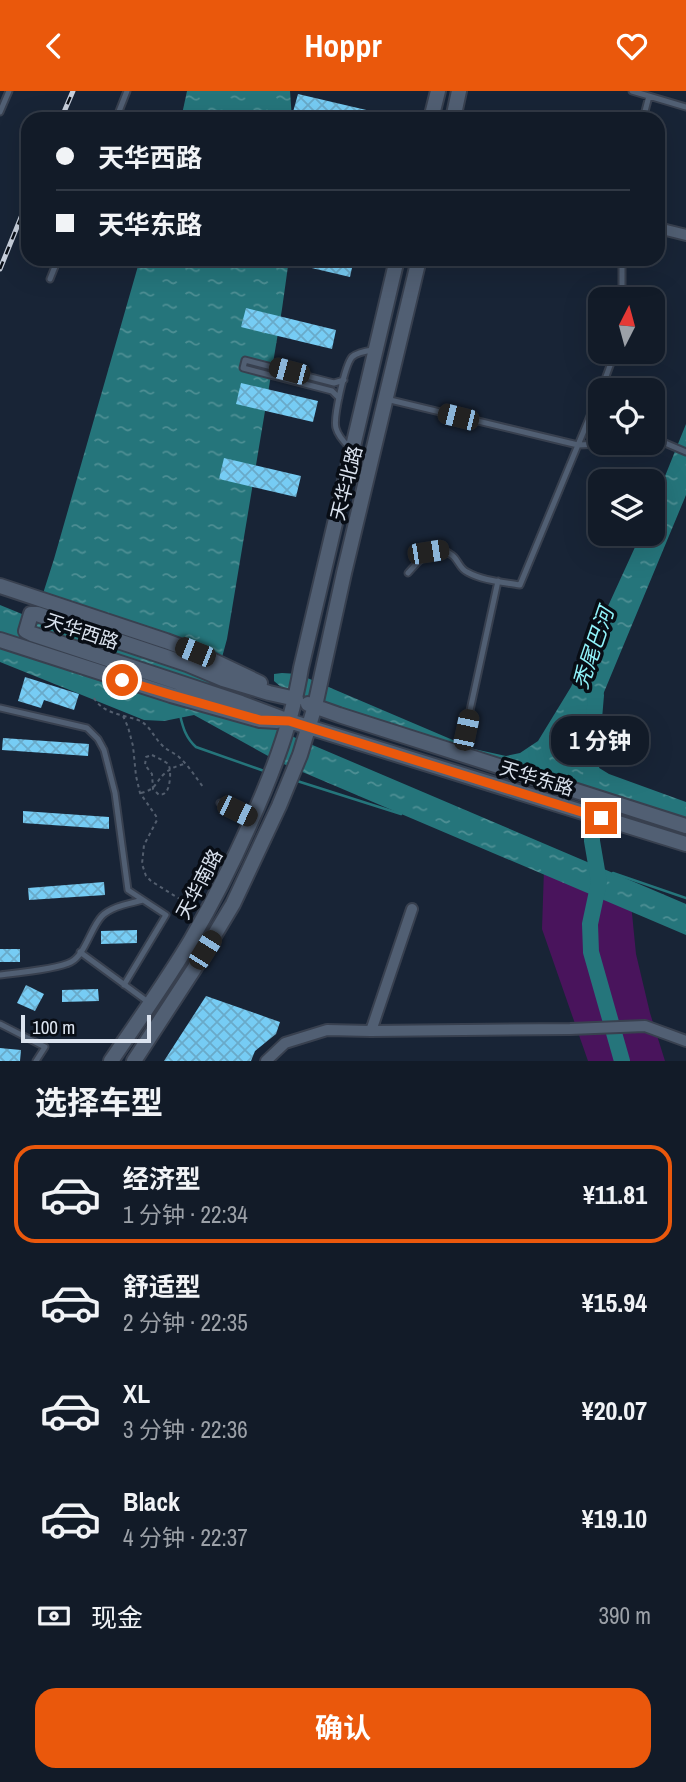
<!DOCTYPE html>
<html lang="zh">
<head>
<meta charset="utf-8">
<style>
	body { margin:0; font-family:"Archivo Narrow","Noto Sans SC",sans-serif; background:#1f2834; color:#f1f3f6; height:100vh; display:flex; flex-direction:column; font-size:26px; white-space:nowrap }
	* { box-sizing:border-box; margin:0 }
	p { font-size:23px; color:#9ca1a8 }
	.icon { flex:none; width:38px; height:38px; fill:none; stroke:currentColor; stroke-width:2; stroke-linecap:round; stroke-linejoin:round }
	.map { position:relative; height:970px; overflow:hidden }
	.panel { display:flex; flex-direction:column; background:#121b28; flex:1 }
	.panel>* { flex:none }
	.hud { position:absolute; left:21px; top:21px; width:644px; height:154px; border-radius:21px; box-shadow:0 7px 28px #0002,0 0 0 2px #313945; display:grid; align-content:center; height:154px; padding:0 35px; background:#121b28 }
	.needle { width:46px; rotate:6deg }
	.fabs { position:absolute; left:588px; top:196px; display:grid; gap:14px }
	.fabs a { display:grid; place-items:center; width:77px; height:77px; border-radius:14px; background:#121b28; box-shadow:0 7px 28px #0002,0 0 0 2px #313945; font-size:35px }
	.scale { position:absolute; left:21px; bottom:18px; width:130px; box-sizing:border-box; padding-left:7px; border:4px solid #dbe3ef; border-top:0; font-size:19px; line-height:24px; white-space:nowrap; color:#dbe3ef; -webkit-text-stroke:5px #080d15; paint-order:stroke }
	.end { position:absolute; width:32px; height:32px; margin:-16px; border:9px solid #ea580c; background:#fff; box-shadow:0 0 0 4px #fff }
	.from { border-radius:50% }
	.bubble { position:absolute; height:49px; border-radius:21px; background:#121b28; box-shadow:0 7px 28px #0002,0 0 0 2px #313945; font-size:23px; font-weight:700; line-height:49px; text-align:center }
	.car { position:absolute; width:21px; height:42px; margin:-21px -10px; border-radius:9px; box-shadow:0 0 5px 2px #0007; background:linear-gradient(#222 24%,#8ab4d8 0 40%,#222 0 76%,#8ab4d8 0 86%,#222 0) }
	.hud b { display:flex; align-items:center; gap:24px; height:66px; font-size:26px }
	.hud b+b { border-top:2px solid #313945 }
	.hud i { width:18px; height:18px; background:#f1f3f6 }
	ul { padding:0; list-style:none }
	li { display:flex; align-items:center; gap:21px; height:98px; margin:0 14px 10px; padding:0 21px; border:4px solid transparent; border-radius:21px }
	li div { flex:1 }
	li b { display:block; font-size:26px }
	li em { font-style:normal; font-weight:700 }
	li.active { border-color:#ea580c }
	li>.icon { width:63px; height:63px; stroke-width:1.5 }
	h2 { padding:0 35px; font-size:32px; line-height:84px }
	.pay { display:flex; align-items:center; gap:18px; height:77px; padding:0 35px; font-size:26px }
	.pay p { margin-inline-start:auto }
	.action { display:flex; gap:14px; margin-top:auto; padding:14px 35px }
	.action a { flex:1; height:80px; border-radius:21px; background:#ea580c; color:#fff; font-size:28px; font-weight:700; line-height:80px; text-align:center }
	header { display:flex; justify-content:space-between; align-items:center; height:91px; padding:0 35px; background:#ea580c; color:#fff; font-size:32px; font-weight:700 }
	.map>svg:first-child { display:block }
	.park { fill:#49145c }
	.water { fill:url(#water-ripples) }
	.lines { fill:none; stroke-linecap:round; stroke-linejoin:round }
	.stream { stroke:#25757b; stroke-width:2.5 }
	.river { stroke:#25757b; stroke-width:16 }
	.building { fill:url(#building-cross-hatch) }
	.service-casing { stroke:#38404f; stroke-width:9 }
	.minor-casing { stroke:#38404f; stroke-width:14 }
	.secondary-casing { stroke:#38404f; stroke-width:18 }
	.path { stroke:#535e6e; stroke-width:2; stroke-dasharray:3.5 3.5; stroke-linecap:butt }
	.service { stroke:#515f73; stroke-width:5 }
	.minor { stroke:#515f73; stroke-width:10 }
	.secondary { stroke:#515f73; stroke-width:14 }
	.rail-casing { stroke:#c7cfdc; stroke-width:5 }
	.rail { stroke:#080d15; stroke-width:2.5; stroke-dasharray:8; stroke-linecap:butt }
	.route { stroke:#ea580c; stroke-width:9 }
	.labels { text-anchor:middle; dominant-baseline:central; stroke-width:7; stroke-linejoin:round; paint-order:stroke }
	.street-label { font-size:19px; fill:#dbe3ef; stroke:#080d15 }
	.water-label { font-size:21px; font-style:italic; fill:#91f4fb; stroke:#080d15 }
</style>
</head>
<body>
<header><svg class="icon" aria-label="back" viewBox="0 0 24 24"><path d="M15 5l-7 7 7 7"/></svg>Hoppr<svg class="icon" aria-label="heart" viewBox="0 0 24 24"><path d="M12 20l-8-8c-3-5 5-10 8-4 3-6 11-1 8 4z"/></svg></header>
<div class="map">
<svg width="686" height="970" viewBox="0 0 686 970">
	<defs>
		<pattern id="water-ripples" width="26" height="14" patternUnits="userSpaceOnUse" patternTransform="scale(1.75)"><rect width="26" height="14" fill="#25757b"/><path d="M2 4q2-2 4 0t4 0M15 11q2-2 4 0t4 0" fill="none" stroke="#4e8f94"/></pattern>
		<pattern id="building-cross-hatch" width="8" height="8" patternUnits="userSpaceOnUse" patternTransform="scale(1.75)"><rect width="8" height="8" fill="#76ccf4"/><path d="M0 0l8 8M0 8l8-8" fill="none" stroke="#69aac9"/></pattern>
	</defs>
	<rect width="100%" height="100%" fill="#182436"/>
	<path class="park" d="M544 778 630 802 636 863 650 922 665 970H588L542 838Z"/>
	<path class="water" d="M187 0H290L292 28H181Z
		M140 168H289L282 218 227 548 218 581 210 599 289 644 686 813V844L279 671 194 624 164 630 144 629 0 571V514L22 523 32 521 40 512 54 468Z
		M686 333V404L592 630 586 655 591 672 609 683 686 711V736L329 617 287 601 274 590V583L282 582 298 583 474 658 506 665 520 662 538 650 571 596 641 443H653V415Z"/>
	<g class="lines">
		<path class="stream" d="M180 624C183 637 186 647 196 656L267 681
			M294 689 401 723
			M613 782 686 807"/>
		<path class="river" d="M596 604 591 663 592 750 599 791 590 833 591 861 622 970"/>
	</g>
	<path class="building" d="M298 3 392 25V28H321L293 21Z
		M286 168H354L350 186 286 171Z
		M246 217 336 239 332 258 241 236Z
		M241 292 318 310 313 331 236 313Z
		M224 367 301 385 296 406 219 388Z
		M25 586 79 603 74 619 44 609 41 617 18 610Z
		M3 647 89 653 88 665 2 659Z
		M23 720 109 726V738L23 732Z
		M104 791 105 804 29 809 28 797Z
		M137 839V852L101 853V840Z
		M0 858H20V871H0Z
		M26 894 44 903 35 920 17 912Z
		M98 898 99 910 62 911V899Z
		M206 905 280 931 276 943 255 960 251 970H164Z
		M0 957 21 959 20 970H0Z"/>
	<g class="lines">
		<g class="service-casing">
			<path id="service" d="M632 0 686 16
				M0 21 9 0
				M116 28 127 0
				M643 28 649 5
				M50 188 58 168
				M622 208V168
				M601 299 615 261
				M600 301 578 354 628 352
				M339 307 332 300 243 277 245 269 334 292 344 289
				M386 308 578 354 520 494C503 491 483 490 467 481 460 478 458 469 453 465 434 449 420 469 408 482
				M653 350 658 349 686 361
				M349 356C344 351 338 345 336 337 333 327 345 274 352 266 358 261 366 260 373 259
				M0 617 87 637 98 648 104 659 115 702 128 799 166 824 124 894
				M461 661 498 490
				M220 712 252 727
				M80 861 148 911
				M0 884C17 882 58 878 71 871 85 864 91 836 102 825 112 815 129 813 143 809
				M0 933 45 956 36 970"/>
		</g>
		<g class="minor-casing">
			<path id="minor" d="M658 137 686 144
				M371 940 412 818
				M266 970 285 952 327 939 371 940 570 938 645 935 686 950"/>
		</g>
		<g class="secondary-casing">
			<path id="secondary" d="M431 28 438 0
				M453 28 459 0
				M0 495 166 550 195 561 260 592
				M0 549 171 604 260 629 277 630
				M296 608 269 602 223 588 187 573 37 523H31L26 540 32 543 241 612 289 630 686 753
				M308 613 339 624 686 735
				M111 970C138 930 166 891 191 849 219 801 243 751 264 700 281 659 294 621 301 577L397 168
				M134 970 194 878 233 813 279 715 300 664 315 615 344 482 419 168"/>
		</g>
		<path class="path" d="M94 607C102 622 123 624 138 629 149 633 153 645 161 653 166 659 173 661 179 666 189 675 196 687 204 697
			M123 625 128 636 133 655 136 685 140 702 156 725 157 729 144 754 142 773 146 785 151 790 194 817
			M152 664C156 666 165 670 168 673 172 678 170 699 165 702 163 704 161 703 159 704L153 698 152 683 145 674 146 666Z
			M141 702C156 698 154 694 163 684 169 678 176 675 184 673"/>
		<use href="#service" class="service"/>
		<use href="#minor" class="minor"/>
		<use href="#secondary" class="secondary"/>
		<g class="rail-casing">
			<path id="rail" d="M61 28 73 0
				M0 178 28 109"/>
		</g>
		<use href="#rail" class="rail"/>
	</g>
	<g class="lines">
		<path class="route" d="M122 589 172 604 260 629 289 630 601 727"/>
	</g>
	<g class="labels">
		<g class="street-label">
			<text transform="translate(346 392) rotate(-76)">天华北路</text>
			<text transform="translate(82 540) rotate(18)">天华西路</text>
			<text transform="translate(537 687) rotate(17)">天华东路</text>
			<text transform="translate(199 793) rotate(-62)">天华南路</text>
		</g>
		<g class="water-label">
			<text transform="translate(593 557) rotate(-71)">秃尾巴河</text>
		</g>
	</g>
</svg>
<div class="fabs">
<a><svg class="needle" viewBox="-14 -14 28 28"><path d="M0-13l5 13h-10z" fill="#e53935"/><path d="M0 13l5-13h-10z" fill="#9ca1a8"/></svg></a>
<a><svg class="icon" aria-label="locate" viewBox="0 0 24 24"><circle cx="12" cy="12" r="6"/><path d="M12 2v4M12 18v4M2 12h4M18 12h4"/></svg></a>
<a><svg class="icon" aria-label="layers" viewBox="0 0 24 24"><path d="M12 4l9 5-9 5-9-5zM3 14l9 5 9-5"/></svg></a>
</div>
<div class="scale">100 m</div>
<i class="end from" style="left:122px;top:589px"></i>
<i class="end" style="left:601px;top:727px"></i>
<div class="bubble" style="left:551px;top:625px;width:98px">1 分钟</div>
<i class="car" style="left:289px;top:280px;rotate:285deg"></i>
<i class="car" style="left:458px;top:326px;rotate:284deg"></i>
<i class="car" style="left:428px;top:461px;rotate:81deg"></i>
<i class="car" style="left:195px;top:561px;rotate:292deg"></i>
<i class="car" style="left:466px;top:639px;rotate:12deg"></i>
<i class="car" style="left:237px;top:720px;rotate:116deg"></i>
<i class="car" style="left:205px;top:859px;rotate:32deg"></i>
<div class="hud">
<b><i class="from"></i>天华西路</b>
<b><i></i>天华东路</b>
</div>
</div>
<section class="panel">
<h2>选择车型</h2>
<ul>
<li class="active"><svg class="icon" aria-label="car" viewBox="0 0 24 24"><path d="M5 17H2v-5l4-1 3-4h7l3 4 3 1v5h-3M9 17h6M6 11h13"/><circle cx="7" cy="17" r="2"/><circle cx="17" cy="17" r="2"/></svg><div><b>经济型</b><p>1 分钟 · 22:34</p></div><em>¥11.81</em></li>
<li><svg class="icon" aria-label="car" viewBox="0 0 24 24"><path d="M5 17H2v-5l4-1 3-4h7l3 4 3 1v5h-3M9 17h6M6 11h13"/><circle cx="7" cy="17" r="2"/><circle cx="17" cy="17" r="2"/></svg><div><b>舒适型</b><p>2 分钟 · 22:35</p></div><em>¥15.94</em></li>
<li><svg class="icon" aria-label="car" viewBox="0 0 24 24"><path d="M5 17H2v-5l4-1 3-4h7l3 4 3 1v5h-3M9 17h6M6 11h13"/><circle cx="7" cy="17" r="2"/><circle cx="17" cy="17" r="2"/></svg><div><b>XL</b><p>3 分钟 · 22:36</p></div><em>¥20.07</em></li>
<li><svg class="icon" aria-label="car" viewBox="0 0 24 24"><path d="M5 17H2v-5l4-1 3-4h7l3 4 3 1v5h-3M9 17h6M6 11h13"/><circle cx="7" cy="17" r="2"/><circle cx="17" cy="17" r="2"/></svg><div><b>Black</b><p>4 分钟 · 22:37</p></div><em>¥19.10</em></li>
</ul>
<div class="pay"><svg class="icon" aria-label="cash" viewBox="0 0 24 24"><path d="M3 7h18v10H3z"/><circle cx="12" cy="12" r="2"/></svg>现金<p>390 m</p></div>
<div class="action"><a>确认</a></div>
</section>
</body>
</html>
